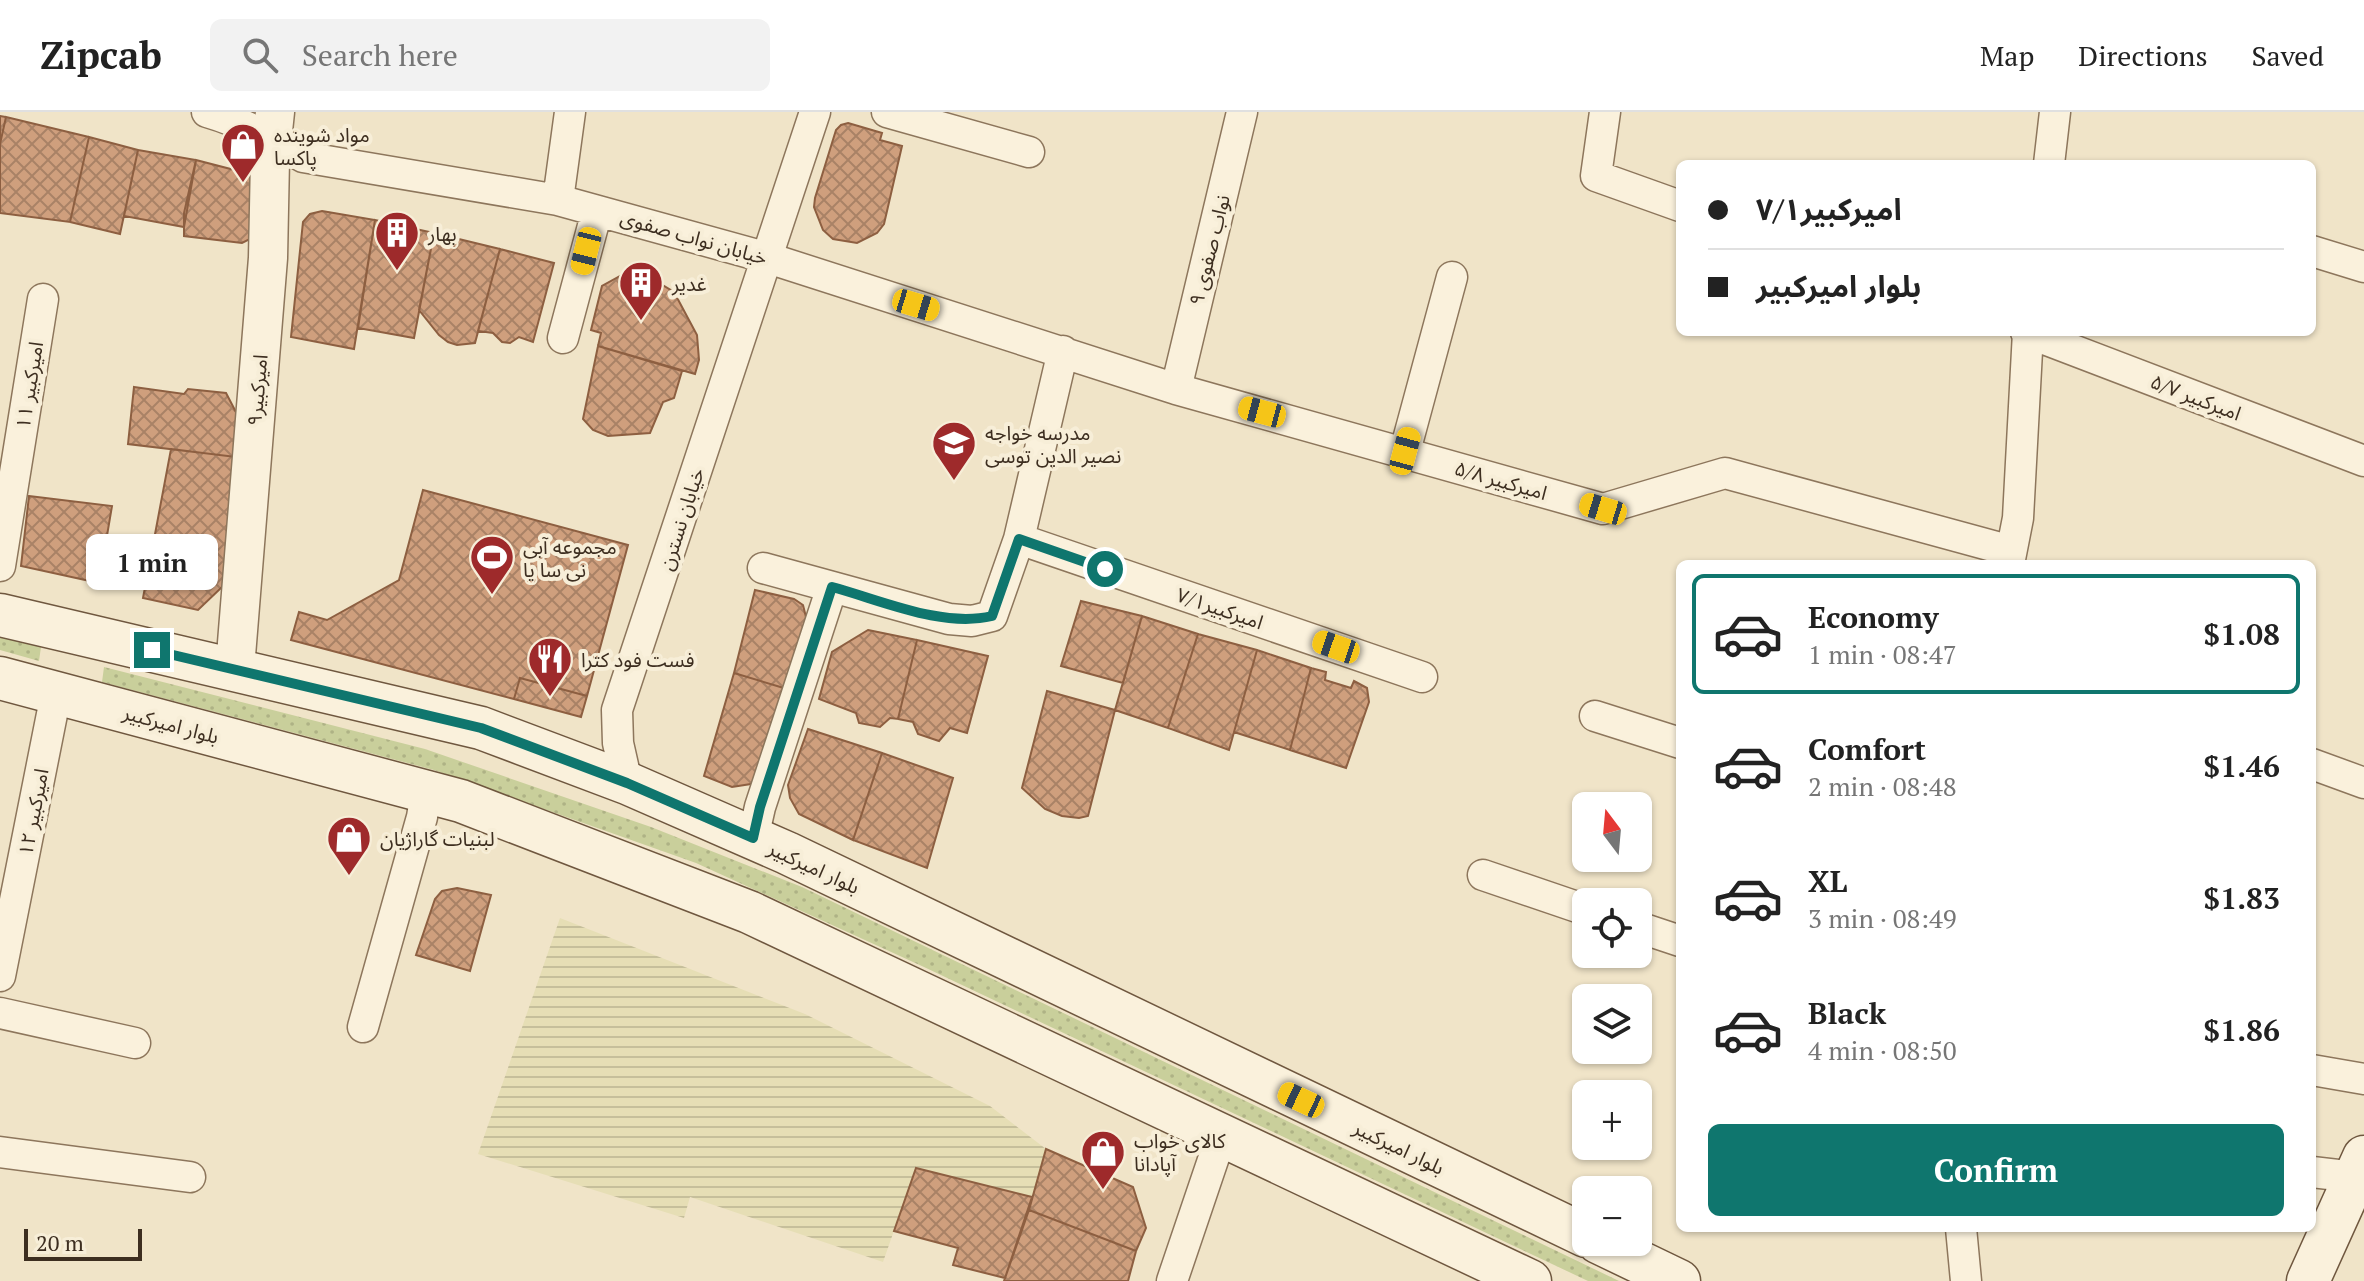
<!DOCTYPE html>
<meta charset="utf-8">
<style>
:root{--surface:#fff;--page:#f2f2f2;--text:#222;--muted:#767676;--line:#e0e0e0;--accent:#0f766e}
body{margin:0;font-family:"PT Serif","Noto Sans Arabic",serif;background:var(--page);color:var(--text);height:100vh;display:flex;flex-direction:column;font-size:30px;white-space:nowrap}
*{box-sizing:border-box;margin:0}
p{font-size:26px;color:var(--muted)}
.icon{flex:none;width:44px;height:44px;fill:none;stroke:currentColor;stroke-width:2;stroke-linecap:round;stroke-linejoin:round}
.map{position:relative;flex:1;overflow:hidden}
.details{position:absolute;left:1676px;top:448px;width:640px;height:672px;display:flex;flex-direction:column;background:var(--surface);border-radius:12px;box-shadow:0 2px 6px #0004}
.details>*{flex:none}
.guide{position:absolute;left:1676px;top:48px;width:640px;height:176px;border-radius:12px;box-shadow:0 2px 6px #0004;display:grid;align-content:center;height:176px;padding:0 32px;background:var(--surface)}
.needle{width:52px;rotate:344deg}
.buttons{position:absolute;left:1572px;top:680px;display:grid;gap:16px}
.buttons a{display:grid;place-items:center;width:80px;height:80px;border-radius:12px;background:var(--surface);box-shadow:0 2px 6px #0004;font-size:40px}
.scale{position:absolute;left:24px;bottom:20px;width:118px;box-sizing:border-box;padding-left:8px;border:4px solid #3d2e20;border-top:0;font-size:22px;line-height:28px;white-space:nowrap;color:#3d2e20;-webkit-text-stroke:6px #f7eed8;paint-order:stroke}
.end{position:absolute;width:36px;height:36px;margin:-18px;border:10px solid #0f766e;background:#fff;box-shadow:0 0 0 4px #fff}
.from{border-radius:50%}
.bubble{position:absolute;height:56px;border-radius:12px;background:var(--surface);box-shadow:0 2px 6px #0004;font-size:26px;font-weight:600;line-height:56px;text-align:center}
.car{position:absolute;width:24px;height:48px;margin:-24px -12px;border-radius:10px;box-shadow:0 0 6px 2px #0007;background:linear-gradient(#f5c518 24%,#345 0 40%,#f5c518 0 76%,#345 0 86%,#f5c518 0)}
.guide b{display:flex;align-items:center;gap:28px;height:76px;font-size:30px}
.guide b+b{border-top:2px solid var(--line)}
.guide i{width:20px;height:20px;background:var(--text)}
ul{padding:14px 0 0;list-style:none}
li{display:flex;align-items:center;gap:24px;height:120px;margin:0 16px 12px;padding:0 16px;border:4px solid transparent;border-radius:12px}
li div{flex:1}
li b{display:block;font-size:30px}
li em{font-style:normal;font-weight:600}
li.selected{border-color:var(--accent)}
li>.icon{width:72px;height:72px;stroke-width:1.5}
.action{display:flex;gap:16px;margin-top:auto;padding:16px 32px}
.action a{flex:1;height:92px;border-radius:12px;background:var(--accent);color:#fff;font-size:32px;font-weight:600;line-height:92px;text-align:center}
header{display:flex;align-items:center;gap:48px;box-sizing:border-box;height:112px;padding:0 40px;background:var(--surface);border-bottom:2px solid var(--line)}
header strong{font-size:38px}
nav{display:flex;gap:44px;margin-inline-start:auto;font-size:28px}
.search{width:560px;height:72px;background:var(--page);display:flex;align-items:center;gap:20px;box-sizing:border-box;padding:0 28px;border-radius:12px;color:var(--muted);font-size:30px}
.map>svg:first-child{display:block}
.farmland{fill:url(#farmland-rules)}
.green{fill:url(#green-dots)}
.building{fill:url(#building-cross-hatch);stroke:#8d5f41;stroke-width:2}
.lines{fill:none;stroke-linecap:round;stroke-linejoin:round}
.minor-casing{stroke:#8d765c;stroke-width:33}
.tertiary-casing{stroke:#8d765c;stroke-width:41}
.secondary-casing{stroke:#6f573f;stroke-width:45}
.minor{stroke:#faf1dc;stroke-width:30}
.tertiary{stroke:#faf1dc;stroke-width:38}
.secondary{stroke:#faf1dc;stroke-width:42}
.route{stroke:#0f766e;stroke-width:10}
.labels{text-anchor:middle;dominant-baseline:central;stroke-width:8;stroke-linejoin:round;paint-order:stroke}
.poi-label{font-size:20px;fill:#3d2e20;stroke:#f7eed8;text-anchor:start}
.street-label{font-size:20px;fill:#3d2e20;stroke:#f7eed8}
</style>
<header>
<strong>Zipcab</strong>
<div class="search"><svg class="icon" aria-label="search" viewBox="0 0 24 24"><circle cx="10" cy="10" r="6"/><path d="M15 15l6 6"/></svg>Search here</div>
<nav><a>Map</a><a>Directions</a><a>Saved</a></nav>
</header>
<div class="map">
<svg width="2364" height="1169" viewBox="0 0 2364 1169">
<defs>
<pattern id="farmland-rules" width="6" height="5" patternUnits="userSpaceOnUse" patternTransform="scale(2)"><rect width="6" height="5" fill="#e6deb5"/><path d="M0 2.5h6" fill="none" stroke="#c6bf9b"/></pattern>
<pattern id="green-dots" width="8" height="8" patternUnits="userSpaceOnUse" patternTransform="scale(2)"><rect width="8" height="8" fill="#c9cf9b"/><path d="M2 2h.1M6 6h.1" fill="none" stroke="#aeb285" stroke-width="1.8" stroke-linecap="round"/></pattern>
<pattern id="building-cross-hatch" width="8" height="8" patternUnits="userSpaceOnUse" patternTransform="scale(2)"><rect width="8" height="8" fill="#cf9f7d"/><path d="M0 0l8 8M0 8l8-8" fill="none" stroke="#a98266"/></pattern>
</defs>
<rect width="100%" height="100%" fill="#f0e4c8"/>
<path class="farmland" d="M560 806 805 902 990 994 1046 1037 1032 1085 916 1056 883 1150 690 1085 684 1106 478 1042Z"/>
<path class="green" d="M0 523 41 535 39 549 0 538Z
M104 555 425 637 651 715 802 775 1619 1169H1588L924 855 696 751 434 658 102 570Z"/>
<path class="building" d="M0 4 6 5 0 32Z
M6 5 89 25 70 110 0 101V32Z
M848 11 882 21 880 28 902 34 884 112 877 121 857 131 833 127 823 118 814 95 815 86 836 18 841 13Z
M89 25 138 38 120 122 70 110Z
M138 38 196 48 184 115 124 104Z
M196 48 246 61 251 65 254 125 242 131 184 124V101Z
M322 99 375 108 354 237 291 225 303 110 310 102Z
M375 108 434 121 414 226 358 216Z
M434 121 500 137 475 231 457 233 448 230 439 223 419 198Z
M500 137 554 151 533 230 519 225 510 231 502 230 493 221 478 219Z
M629 159 649 165 674 180 697 223 699 248 695 262 598 234 601 221 591 218 602 174Z
M598 234 682 259 674 286 663 290 650 321 608 324 593 318 583 307Z
M134 275 184 282 188 277 226 281 238 304 236 345 128 332Z
M171 337 236 345 223 474 198 498 143 486Z
M423 378 628 433 587 584 520 566 514 587 291 528 299 500 327 508 399 468Z
M29 384 112 394 99 471 21 454Z
M755 478 794 487 803 493 807 509 787 577 734 561Z
M1081 489 1142 504 1123 571 1061 554Z
M1142 504 1198 522 1168 616 1115 598Z
M868 518 917 528 898 607 890 606 880 615 859 611 856 601 819 587 832 540Z
M1198 522 1257 538 1229 638 1168 616Z
M917 528 988 544 967 621 950 616 939 629 918 622 913 610 898 607Z
M1257 538 1311 556 1290 638 1234 620Z
M1311 556 1326 560 1325 568 1351 576 1354 569 1367 576 1369 590 1346 656 1290 638Z
M734 561 787 577 757 671 732 675 704 664Z
M520 566 587 584 581 605 514 587Z
M1047 579 1115 598 1088 704 1079 706 1062 704 1045 697 1022 676Z
M808 617 882 641 853 728 799 702 790 686 788 673Z
M882 641 953 666 927 756 853 728Z
M457 776 491 783 470 859 416 843 435 787 442 779Z
M1046 1037 1133 1075 1146 1116 1136 1139 1029 1098Z
M916 1056 1032 1085 1005 1166 953 1153 958 1136 894 1119Z
M1029 1098 1136 1139 1128 1169H1004Z"/>
<g class="lines">
<g class="minor-casing">
<path id="minor" d="M207 0C242 10 272 26 303 45L558 88 768 146 1176 277 1603 397 1725 361 2011 439
M887 0 1029 40
M1605 0 1596 64 1680 94
M2049 52 2055 0
M558 88 570 0
M2312 139 2364 155
M2026 220 2364 349
M563 226 597 99
M1176 277 1242 0
M1405 339 1452 165
M1019 427 1422 565
M2009 452 2018 406 2028 220
M0 454 43 187
M763 456 949 507 972 509 992 504 1019 427 1063 239
M1595 604 1680 631
M2312 652 2364 671
M627 671 618 631 617 598 815 0
M753 726 760 695 832 475
M1483 763 1586 798
M1638 815 1680 829
M0 864 56 582
M0 901 135 931
M363 915 422 705 426 680
M2312 958 2364 967
M0 1040 190 1065
M2312 1060 2355 1065
M1961 1116 1966 1169
M1172 1169 1214 1045 1224 1024"/>
</g>
<g class="tertiary-casing">
<path id="tertiary" d="M235 556 268 146 270 47 275 0"/>
</g>
<g class="secondary-casing">
<path id="secondary" d="M0 503 481 616 627 671 787 741 1586 1124
M0 566 461 689 749 800 1530 1169
M1598 1130 1679 1169
M2308 1169 2364 1045"/>
</g>
<use href="#minor" class="minor"/>
<use href="#tertiary" class="tertiary"/>
<use href="#secondary" class="secondary"/>
</g>
<g class="lines">
<path class="route" d="M152 538 481 616 627 671 753 726 760 695 832 475C881 488 942 516 992 504L1019 427 1105 457"/>
</g>
<defs>
<g id="shop-pin" transform="scale(2.3)"><path d="M0 17L-7.5 6A9.5 9.5 0 1 1 7.5 6Z" fill="#9e2a2b" stroke="#f7eed8"/><path d="M-5-2.5h2.3a2.7 3.5 0 0 1 5.4 0H5L5.5 6h-11ZM-1.5-2.5h3a1.5 2.3 0 0 0-3 0Z" fill="#fff"/></g>
<g id="building-pin" transform="scale(2.3)"><path d="M0 17L-7.5 6A9.5 9.5 0 1 1 7.5 6Z" fill="#9e2a2b" stroke="#f7eed8"/><path d="M-4-6H4V6H1V3H-1V6H-4ZM-2.5-4.3h1.7v1.8h-1.7ZM.8-4.3h1.7v1.8H.8ZM-2.5-1h1.7V.8h-1.7ZM.8-1h1.7V.8H.8Z" fill="#fff"/></g>
<g id="school-pin" transform="scale(2.3)"><path d="M0 17L-7.5 6A9.5 9.5 0 1 1 7.5 6Z" fill="#9e2a2b" stroke="#f7eed8"/><path d="M0-5L7-2L0 1L-7-2ZM-4 1L0 2.5L4 1V4Q0 6-4 4Z" fill="#fff"/></g>
<g id="stadium-pin" transform="scale(2.3)"><path d="M0 17L-7.5 6A9.5 9.5 0 1 1 7.5 6Z" fill="#9e2a2b" stroke="#f7eed8"/><path d="M0-5a6.5 5 0 1 0 0 10a6.5 5 0 1 0 0-10ZM-3.5-1.8h7v3.6h-7Z" fill="#fff"/></g>
<g id="restaurant-pin" transform="scale(2.3)"><path d="M0 17L-7.5 6A9.5 9.5 0 1 1 7.5 6Z" fill="#9e2a2b" stroke="#f7eed8"/><path d="M-5-6h1v4h1v-4h1v4h1v-4h1v5L-1.5 .5V6h-2V.5L-5-1ZM5-6V6H3V1.5H1.5Q1.5-4 5-6Z" fill="#fff"/></g>
</defs>
<g fill-rule="evenodd">
<use href="#shop-pin" x="243" y="33"/>
<use href="#building-pin" x="397" y="121"/>
<use href="#building-pin" x="641" y="171"/>
<use href="#school-pin" x="954" y="331"/>
<use href="#stadium-pin" x="492" y="445"/>
<use href="#restaurant-pin" x="550" y="547"/>
<use href="#shop-pin" x="349" y="726"/>
<use href="#shop-pin" x="1103" y="1040"/>
</g>
<g class="labels">
<g class="poi-label">
<text x="274" y="22">مواد شوینده<tspan x="274" dy="23">پاکسا</tspan></text>
<text x="428" y="121">بهار</text>
<text x="672" y="171">غدیر</text>
<text x="985" y="320">مدرسه خواجه<tspan x="985" dy="23">نصیر الدین توسی</tspan></text>
<text x="523" y="434">مجموعه آبی<tspan x="523" dy="23">نی سا یا</tspan></text>
<text x="581" y="547">فست فود کترا</text>
<text x="380" y="726">لبنیات گاراژیان</text>
<text x="1134" y="1028">کالای خواب<tspan x="1134" dy="23">آپادانا</tspan></text>
</g>
<g class="street-label">
<text transform="translate(694 125) rotate(16)">خیابان نواب صفوی</text>
<text transform="translate(1209 138) rotate(-76)">نواب صفوی ۹</text>
<text transform="translate(29 273) rotate(-81)">امیرکبیر ۱۱</text>
<text transform="translate(257 278) rotate(-85)">امیرکبیر۹</text>
<text transform="translate(2196 285) rotate(21)">امیرکبیر ۵/۷</text>
<text transform="translate(1501 368) rotate(16)">امیرکبیر ۵/۸</text>
<text transform="translate(681 407) rotate(-72)">خیابان نسترن</text>
<text transform="translate(1220 496) rotate(19)">امیرکبیر۷/۱</text>
<text transform="translate(171 612) rotate(15)">بلوار امیرکبیر</text>
<text transform="translate(33 700) rotate(-79)">امیرکبیر ۱۲</text>
<text transform="translate(814 755) rotate(25)">بلوار امیرکبیر</text>
<text transform="translate(1399 1035) rotate(26)">بلوار امیرکبیر</text>
</g>
</g>
</svg>
<div class="buttons">
<a><svg class="needle" viewBox="-14 -14 28 28"><path d="M0-13l5 13h-10z" fill="#e53935"/><path d="M0 13l5-13h-10z" fill="#767676"/></svg></a>
<a><svg class="icon" aria-label="locate" viewBox="0 0 24 24"><circle cx="12" cy="12" r="6"/><path d="M12 2v4M12 18v4M2 12h4M18 12h4"/></svg></a>
<a><svg class="icon" aria-label="layers" viewBox="0 0 24 24"><path d="M12 4l9 5-9 5-9-5zM3 14l9 5 9-5"/></svg></a>
<a>+</a>
<a>−</a>
</div>
<div class="scale">20 m</div>
<i class="end from" style="left:1105px;top:457px"></i>
<i class="end" style="left:152px;top:538px"></i>
<div class="bubble" style="left:86px;top:422px;width:132px">1 min</div>
<i class="car" style="left:586px;top:139px;rotate:194deg"></i>
<i class="car" style="left:916px;top:193px;rotate:107deg"></i>
<i class="car" style="left:1262px;top:300px;rotate:285deg"></i>
<i class="car" style="left:1405px;top:339px;rotate:15deg"></i>
<i class="car" style="left:1603px;top:397px;rotate:287deg"></i>
<i class="car" style="left:1336px;top:535px;rotate:289deg"></i>
<i class="car" style="left:1301px;top:988px;rotate:295deg"></i>
<div class="guide">
<b><i class="from"></i>امیرکبیر۷/۱</b>
<b><i></i>بلوار امیرکبیر</b>
</div>
<section class="details">
<ul>
<li class="selected"><svg class="icon" aria-label="car" viewBox="0 0 24 24"><path d="M5 17H2v-5l4-1 3-4h7l3 4 3 1v5h-3M9 17h6M6 11h13"/><circle cx="7" cy="17" r="2"/><circle cx="17" cy="17" r="2"/></svg><div><b>Economy</b><p>1 min · 08:47</p></div><em>$1.08</em></li>
<li><svg class="icon" aria-label="car" viewBox="0 0 24 24"><path d="M5 17H2v-5l4-1 3-4h7l3 4 3 1v5h-3M9 17h6M6 11h13"/><circle cx="7" cy="17" r="2"/><circle cx="17" cy="17" r="2"/></svg><div><b>Comfort</b><p>2 min · 08:48</p></div><em>$1.46</em></li>
<li><svg class="icon" aria-label="car" viewBox="0 0 24 24"><path d="M5 17H2v-5l4-1 3-4h7l3 4 3 1v5h-3M9 17h6M6 11h13"/><circle cx="7" cy="17" r="2"/><circle cx="17" cy="17" r="2"/></svg><div><b>XL</b><p>3 min · 08:49</p></div><em>$1.83</em></li>
<li><svg class="icon" aria-label="car" viewBox="0 0 24 24"><path d="M5 17H2v-5l4-1 3-4h7l3 4 3 1v5h-3M9 17h6M6 11h13"/><circle cx="7" cy="17" r="2"/><circle cx="17" cy="17" r="2"/></svg><div><b>Black</b><p>4 min · 08:50</p></div><em>$1.86</em></li>
</ul>
<div class="action"><a>Confirm</a></div>
</section>
</div>
